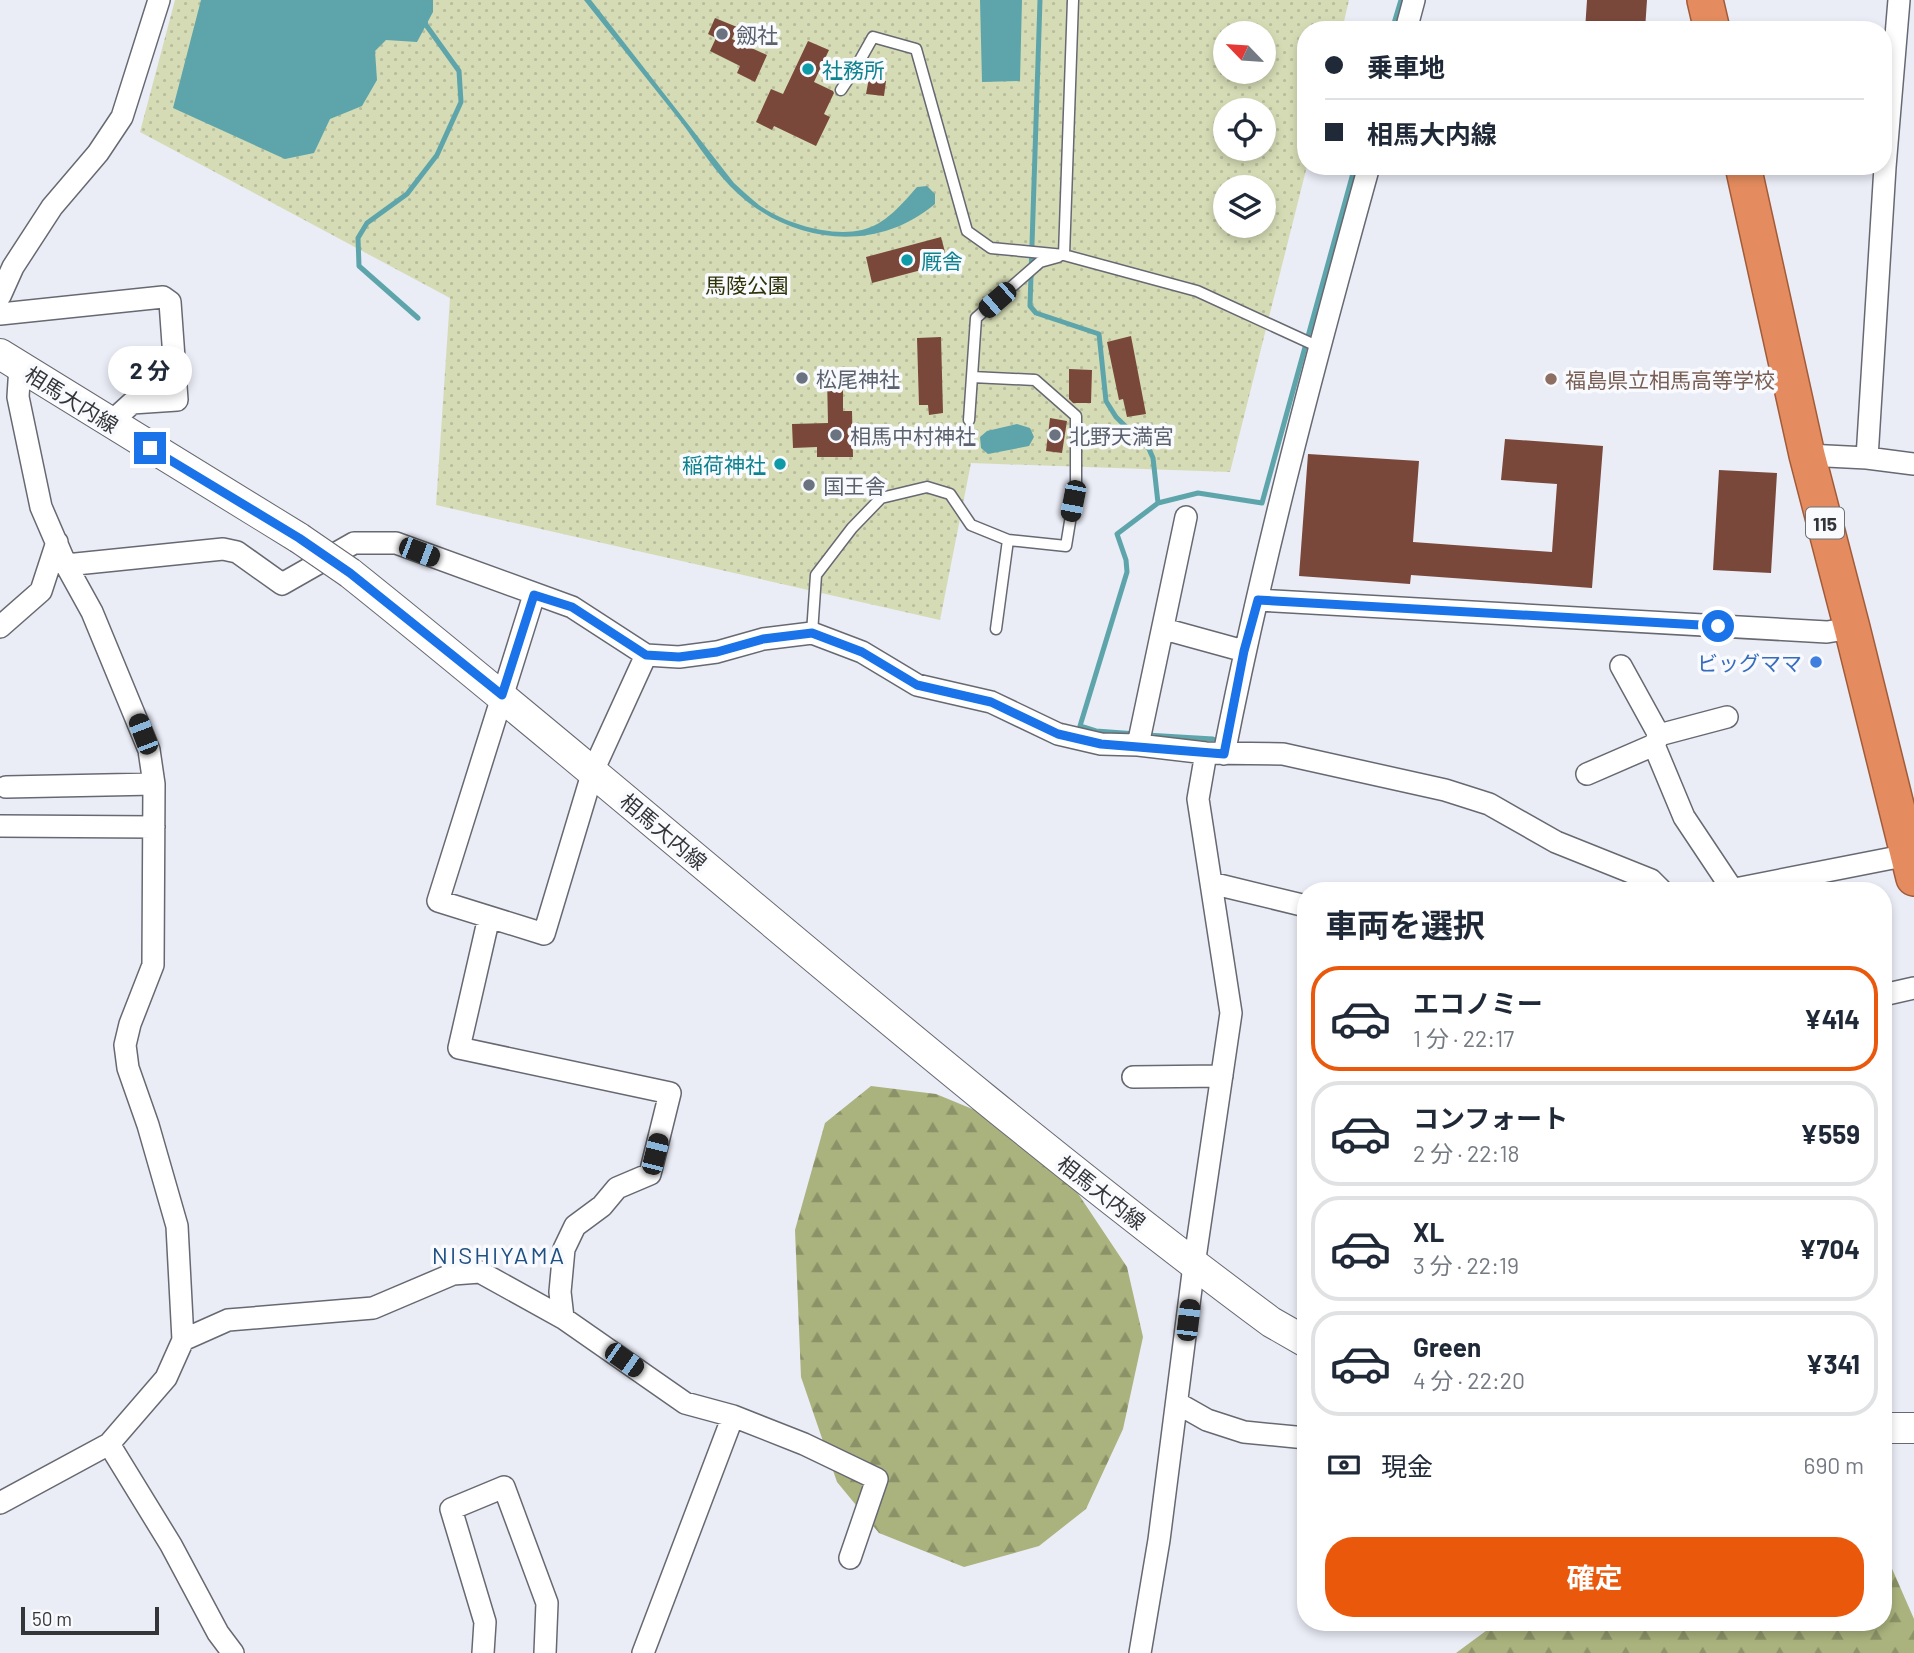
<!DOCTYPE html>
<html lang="ja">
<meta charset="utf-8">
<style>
:root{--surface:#fff;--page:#f6f6f7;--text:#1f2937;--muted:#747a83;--line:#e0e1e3;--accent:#ea580c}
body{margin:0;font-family:Barlow,"Noto Sans JP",sans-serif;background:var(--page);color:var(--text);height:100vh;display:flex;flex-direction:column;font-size:26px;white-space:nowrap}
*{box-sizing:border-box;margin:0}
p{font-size:23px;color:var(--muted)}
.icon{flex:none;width:38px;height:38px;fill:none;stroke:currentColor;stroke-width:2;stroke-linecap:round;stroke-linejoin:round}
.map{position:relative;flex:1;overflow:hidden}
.side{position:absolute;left:1297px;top:882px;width:595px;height:749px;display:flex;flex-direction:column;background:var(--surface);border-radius:28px;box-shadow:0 4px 10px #0003}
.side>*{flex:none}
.hud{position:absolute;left:1297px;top:21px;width:595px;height:154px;border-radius:28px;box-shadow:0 4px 10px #0003;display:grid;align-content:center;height:154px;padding:0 28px;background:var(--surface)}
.needle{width:46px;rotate:295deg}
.tools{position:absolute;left:1213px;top:21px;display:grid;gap:14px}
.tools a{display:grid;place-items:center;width:63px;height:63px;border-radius:50%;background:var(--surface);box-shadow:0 4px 10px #0003;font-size:35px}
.scale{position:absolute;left:21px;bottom:18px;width:138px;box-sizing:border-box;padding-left:7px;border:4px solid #343539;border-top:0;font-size:19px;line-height:24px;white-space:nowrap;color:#343539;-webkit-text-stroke:5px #f9fafe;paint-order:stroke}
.end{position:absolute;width:32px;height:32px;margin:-16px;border:9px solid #1a73e8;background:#fff;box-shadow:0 0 0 4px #fff}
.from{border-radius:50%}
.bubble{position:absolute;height:49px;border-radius:24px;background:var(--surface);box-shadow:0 4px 10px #0003;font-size:23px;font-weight:700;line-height:49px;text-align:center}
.car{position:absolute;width:21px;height:42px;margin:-21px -10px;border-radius:9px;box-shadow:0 0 5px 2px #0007;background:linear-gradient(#222 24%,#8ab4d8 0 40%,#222 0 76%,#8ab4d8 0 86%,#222 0)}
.hud b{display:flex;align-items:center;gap:24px;height:66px;font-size:26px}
.hud b+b{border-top:2px solid var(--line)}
.hud i{width:18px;height:18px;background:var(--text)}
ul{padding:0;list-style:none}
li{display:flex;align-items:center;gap:21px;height:105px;margin:0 14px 10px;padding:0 14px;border:4px solid var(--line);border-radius:28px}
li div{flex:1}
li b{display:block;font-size:26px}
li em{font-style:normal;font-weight:700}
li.on{border-color:var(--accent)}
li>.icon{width:63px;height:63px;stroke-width:1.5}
h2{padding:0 28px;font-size:32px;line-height:84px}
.pay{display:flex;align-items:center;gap:18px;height:77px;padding:0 28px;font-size:26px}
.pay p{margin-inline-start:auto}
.action{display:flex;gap:14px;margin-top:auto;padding:14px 28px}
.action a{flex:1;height:80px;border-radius:28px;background:var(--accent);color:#fff;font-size:28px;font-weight:700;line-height:80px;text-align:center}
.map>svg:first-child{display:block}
.forest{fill:url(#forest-firs)}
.park{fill:url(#park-dots);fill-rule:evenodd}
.water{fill:#5da5aa}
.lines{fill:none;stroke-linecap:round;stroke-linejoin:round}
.stream{stroke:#5da5aa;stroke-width:5}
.building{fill:#7a483a}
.service-casing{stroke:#676972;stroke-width:13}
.minor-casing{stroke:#676972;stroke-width:24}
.secondary-casing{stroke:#676972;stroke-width:32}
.trunk-casing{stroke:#a25b38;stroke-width:38}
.service{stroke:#fff;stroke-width:10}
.minor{stroke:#fff;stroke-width:21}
.secondary{stroke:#fff;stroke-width:30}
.trunk{stroke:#e48c5f;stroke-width:35}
.secondary-bridge-casing{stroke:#676972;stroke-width:32;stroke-linecap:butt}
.secondary-bridge{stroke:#fff;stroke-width:30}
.route{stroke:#1a73e8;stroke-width:9}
.worship-dot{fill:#6b7280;stroke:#f9fafe;stroke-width:2.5}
.culture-dot{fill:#0f9aa8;stroke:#f9fafe;stroke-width:2.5}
.education-dot{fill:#8d6e63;stroke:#f9fafe;stroke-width:2.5}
.shop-dot{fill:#3f7fe0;stroke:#f9fafe;stroke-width:2.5}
.labels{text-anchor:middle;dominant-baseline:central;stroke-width:7;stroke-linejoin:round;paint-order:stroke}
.shield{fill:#f9fafe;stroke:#6f7074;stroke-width:2}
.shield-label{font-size:19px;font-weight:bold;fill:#343539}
.worship-label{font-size:21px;fill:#5b616d;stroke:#f9fafe;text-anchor:start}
.culture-label{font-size:21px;fill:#0d838f;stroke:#f9fafe;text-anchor:start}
.park-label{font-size:21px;fill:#2d3207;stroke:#f9fafe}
.education-label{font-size:21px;fill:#785e54;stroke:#f9fafe;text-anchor:start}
.street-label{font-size:21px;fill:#343539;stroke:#f9fafe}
.shop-label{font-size:21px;fill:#366cbe;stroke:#f9fafe;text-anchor:end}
.quarter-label{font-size:24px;letter-spacing:2px;fill:#1f5083;stroke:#f9fafe}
</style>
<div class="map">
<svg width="1914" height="1653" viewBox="0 0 1914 1653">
<defs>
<pattern id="forest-firs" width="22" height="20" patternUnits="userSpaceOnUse" patternTransform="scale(1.75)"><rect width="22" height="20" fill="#aab27d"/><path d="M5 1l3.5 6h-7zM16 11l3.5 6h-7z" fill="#8b9267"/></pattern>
<pattern id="park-dots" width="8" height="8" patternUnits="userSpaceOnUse" patternTransform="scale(1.75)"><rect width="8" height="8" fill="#d5dcb5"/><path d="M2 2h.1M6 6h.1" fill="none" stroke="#b7bd9c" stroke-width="1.8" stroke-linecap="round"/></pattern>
</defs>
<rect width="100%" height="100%" fill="#eaecf6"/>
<path class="forest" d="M871 1086 936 1094 999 1120 1077 1192 1127 1267 1143 1337 1123 1429 1086 1509 1039 1546 964 1567 879 1533 837 1482 801 1377 795 1230 825 1123Z
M1883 1548 1914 1619V1653H1456L1498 1622H1883Z"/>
<path class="park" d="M175 0H1349L1342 30H1306L1307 166 1230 472 971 463 940 620 436 505 450 298 140 132ZM1225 33H1264V72H1225ZM1225 110H1264V149H1225ZM1225 187H1264V226H1225Z"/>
<path class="water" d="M201 0H433V12L417 42 386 40 375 51 377 80 362 106 330 119 314 153 285 159 173 108Z
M584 0H591L734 183C742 190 750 198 759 205 786 224 830 237 862 230 885 225 903 203 917 187L927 186 935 194V204C872 257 783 242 729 185 709 164 692 135 674 113 644 75 614 38 584 0Z
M980 0H1022L1020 81 982 82Z
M1017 424 1030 428 1034 437 1029 446 988 454 981 448 980 437 987 431Z"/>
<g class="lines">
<path class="stream" d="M1040 0 1030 306 1036 313 1099 334 1106 401 1116 417 1149 449 1153 458 1158 503
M1392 30 1401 0
M418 318 359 266 358 238 367 223 407 194 437 155 461 102 459 71 426 25 425 20
M1136 734 1096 731 1080 726 1127 572 1126 560 1117 534 1158 503 1198 493 1262 503 1355 166
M1146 735 1213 739"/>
</g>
<path class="building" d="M1587 0H1647L1645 30H1585Z
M715 18 737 27 732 39 767 55 755 82 737 73 740 66 710 51 716 38 708 34Z
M808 41 829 50 814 82 833 91 834 93 824 114 830 117 816 146 774 126 772 130 756 122 771 89 783 94Z
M869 78 886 81 884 96 866 94Z
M941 237 948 263 872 283 866 257Z
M1131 336 1146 414 1127 417 1123 399 1119 400 1107 342Z
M941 337 943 413 929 415 928 405H919L917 338Z
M1069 369 1092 370 1091 403H1073L1069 399Z
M827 376H843V411H852L853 457H817V447L793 448 792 424 828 423Z
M1050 418 1067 421 1062 453 1046 451Z
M1505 439 1603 446 1592 588 1411 575 1410 584 1299 576 1308 454 1419 461 1413 542 1552 552 1557 484 1501 480Z
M1719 470 1777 473 1771 573 1713 570Z"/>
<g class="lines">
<g class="service-casing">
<path id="service" d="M841 90 855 69 873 37 916 49 967 231 991 248 1064 255 1197 291 1319 347
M1064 255 1073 0
M969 420 976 318 1040 262 1058 257
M996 629 1008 540
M812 633 816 575 852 528 881 498 927 487 950 494 971 525 1008 540 1066 546 1076 485V416L1035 380 972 377"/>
</g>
<g class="minor-casing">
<path id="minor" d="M1406 30 1414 0
M0 296 13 267 52 207 98 153 122 117 159 0
M0 314 163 297 170 302 177 400 132 403 110 423
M1807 455 1867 458 1914 464
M1867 458 1885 167 1899 0
M66 565 223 549 237 552 282 584 354 543H396L572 607 646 655
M534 595 438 901 544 934 593 771 646 655 679 657 717 652 763 639 812 633 862 652 917 685 991 702 1058 734 1101 744 1138 745 1206 753 1283 754 1445 790 1489 804 1556 842 1651 880 1662 891
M1258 600 1827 632 1852 628
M0 627 41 591 57 542
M1164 629 1244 651
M1621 666 1659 735 1654 745 1684 817 1732 889
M1659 735 1727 717
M1138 745 1186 517
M1224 754C1263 556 1315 361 1369 166
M1587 774 1654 745
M6 787 154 784
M0 826 154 827
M1211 883 1306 906
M1725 891 1908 855
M489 917 459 1048 670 1093 650 1174 617 1188 602 1206 575 1226 564 1249 560 1292 563 1318 685 1403 733 1416 804 1444 877 1479 850 1558
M1883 995 1914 988
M1133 1077 1222 1076
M183 1340 228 1320 373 1308 453 1274 480 1272 563 1318
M1177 1403 1207 1420 1244 1432 1306 1438
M109 1444 171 1545 218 1633 233 1653
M0 1503 109 1444 166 1378 183 1340 177 1226 148 1125 128 1068 125 1045 130 1024 153 965 154 784 149 750 92 612 66 565 41 507 18 397 20 366
M483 1653 485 1622 451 1509 504 1487 547 1603 545 1653
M643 1653 733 1416
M1140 1653 1159 1540 1194 1265 1231 1013 1198 799 1206 753"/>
</g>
<g class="secondary-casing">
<path id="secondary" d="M0 354 299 538
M350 573C659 820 953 1086 1271 1322L1306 1342
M1883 1428H1914"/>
</g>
<g class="trunk-casing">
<path id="trunk" d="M1705 0 1712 30
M1743 166 1807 455 1852 628 1914 878"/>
</g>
<use href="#service" class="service"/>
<use href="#minor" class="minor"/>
<use href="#secondary" class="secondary"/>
<use href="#trunk" class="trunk"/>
<g class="secondary-bridge-casing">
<path id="secondary-bridge" d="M299 538 350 573"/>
</g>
<use href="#secondary-bridge" class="secondary-bridge"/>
</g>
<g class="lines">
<path class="route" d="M150 448 299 538 350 573 502 695 534 595 572 607 646 655 679 657 717 652 763 639 812 633 862 652 917 685 991 702 1058 734 1101 744 1224 754 1244 651 1258 600 1718 626"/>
</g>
<g class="worship-dot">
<circle cx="722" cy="34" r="7"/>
<circle cx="802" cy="378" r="7"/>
<circle cx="836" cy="435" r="7"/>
<circle cx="1055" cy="435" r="7"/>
<circle cx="809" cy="485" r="7"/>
</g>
<g class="culture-dot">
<circle cx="808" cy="69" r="7"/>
<circle cx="907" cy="260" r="7"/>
<circle cx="780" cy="464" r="7"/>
</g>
<circle class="education-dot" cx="1551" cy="379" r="7"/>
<circle class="shop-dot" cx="1816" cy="662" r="7"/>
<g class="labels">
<rect class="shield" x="1806" y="507.5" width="38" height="31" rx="5"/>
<g class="shield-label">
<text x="1825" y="523">115</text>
</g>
<g class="worship-label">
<text x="736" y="34">劔社</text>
<text x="816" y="378">松尾神社</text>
<text x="850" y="435">相馬中村神社</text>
<text x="1069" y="435">北野天満宮</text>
<text x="823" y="485">国王舎</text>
</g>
<g class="culture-label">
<text x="822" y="69">社務所</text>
<text x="921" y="260">厩舎</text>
<text x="766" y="464" text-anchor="end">稲荷神社</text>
</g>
<g class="park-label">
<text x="747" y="284">馬陵公園</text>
</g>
<g class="education-label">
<text x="1565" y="379">福島県立相馬高等学校</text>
</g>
<g class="street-label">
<text transform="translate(72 399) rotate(32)">相馬大内線</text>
<text transform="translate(664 831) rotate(40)">相馬大内線</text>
<text transform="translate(1102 1192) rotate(38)">相馬大内線</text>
</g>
<g class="shop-label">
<text x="1802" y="662">ビッグママ</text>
</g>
<g class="quarter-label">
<text x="499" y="1254">NISHIYAMA</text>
</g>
</g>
</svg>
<div class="tools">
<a><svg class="needle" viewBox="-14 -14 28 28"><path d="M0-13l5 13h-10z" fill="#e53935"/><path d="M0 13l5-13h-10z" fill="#747a83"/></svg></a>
<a><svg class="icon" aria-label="locate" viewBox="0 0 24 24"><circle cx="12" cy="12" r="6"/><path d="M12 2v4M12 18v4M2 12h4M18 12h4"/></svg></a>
<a><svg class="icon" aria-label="layers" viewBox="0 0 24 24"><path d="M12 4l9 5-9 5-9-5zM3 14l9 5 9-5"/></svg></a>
</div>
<div class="scale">50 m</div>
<i class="end from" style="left:1718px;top:626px"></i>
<i class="end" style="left:150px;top:448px"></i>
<div class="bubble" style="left:108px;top:346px;width:84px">2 分</div>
<i class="car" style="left:997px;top:300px;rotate:229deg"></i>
<i class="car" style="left:1073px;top:501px;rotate:191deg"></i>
<i class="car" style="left:419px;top:552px;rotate:111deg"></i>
<i class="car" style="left:143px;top:734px;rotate:339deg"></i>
<i class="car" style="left:655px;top:1154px;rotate:14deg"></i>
<i class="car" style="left:1188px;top:1320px;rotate:7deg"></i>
<i class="car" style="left:624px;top:1360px;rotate:125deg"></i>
<div class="hud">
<b><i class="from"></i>乗車地</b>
<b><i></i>相馬大内線</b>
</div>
<section class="side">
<h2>車両を選択</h2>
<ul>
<li class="on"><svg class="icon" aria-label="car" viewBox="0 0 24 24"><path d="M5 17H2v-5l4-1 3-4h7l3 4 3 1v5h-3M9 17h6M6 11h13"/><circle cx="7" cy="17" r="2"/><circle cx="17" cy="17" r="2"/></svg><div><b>エコノミー</b><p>1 分 · 22:17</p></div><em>¥414</em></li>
<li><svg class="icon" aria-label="car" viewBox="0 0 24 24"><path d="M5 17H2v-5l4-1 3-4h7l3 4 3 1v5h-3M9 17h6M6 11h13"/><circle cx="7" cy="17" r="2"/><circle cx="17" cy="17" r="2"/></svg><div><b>コンフォート</b><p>2 分 · 22:18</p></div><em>¥559</em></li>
<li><svg class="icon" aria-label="car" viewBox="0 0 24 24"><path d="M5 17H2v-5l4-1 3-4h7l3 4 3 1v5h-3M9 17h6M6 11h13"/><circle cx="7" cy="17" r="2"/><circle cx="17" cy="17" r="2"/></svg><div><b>XL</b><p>3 分 · 22:19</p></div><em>¥704</em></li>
<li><svg class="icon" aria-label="car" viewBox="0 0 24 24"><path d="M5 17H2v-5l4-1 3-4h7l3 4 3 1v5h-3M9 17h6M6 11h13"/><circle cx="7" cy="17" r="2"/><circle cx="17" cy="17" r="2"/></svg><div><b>Green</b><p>4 分 · 22:20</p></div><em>¥341</em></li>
</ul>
<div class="pay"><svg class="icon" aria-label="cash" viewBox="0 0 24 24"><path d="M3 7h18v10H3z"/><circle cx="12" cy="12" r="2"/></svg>現金<p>690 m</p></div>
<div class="action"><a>確定</a></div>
</section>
</div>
